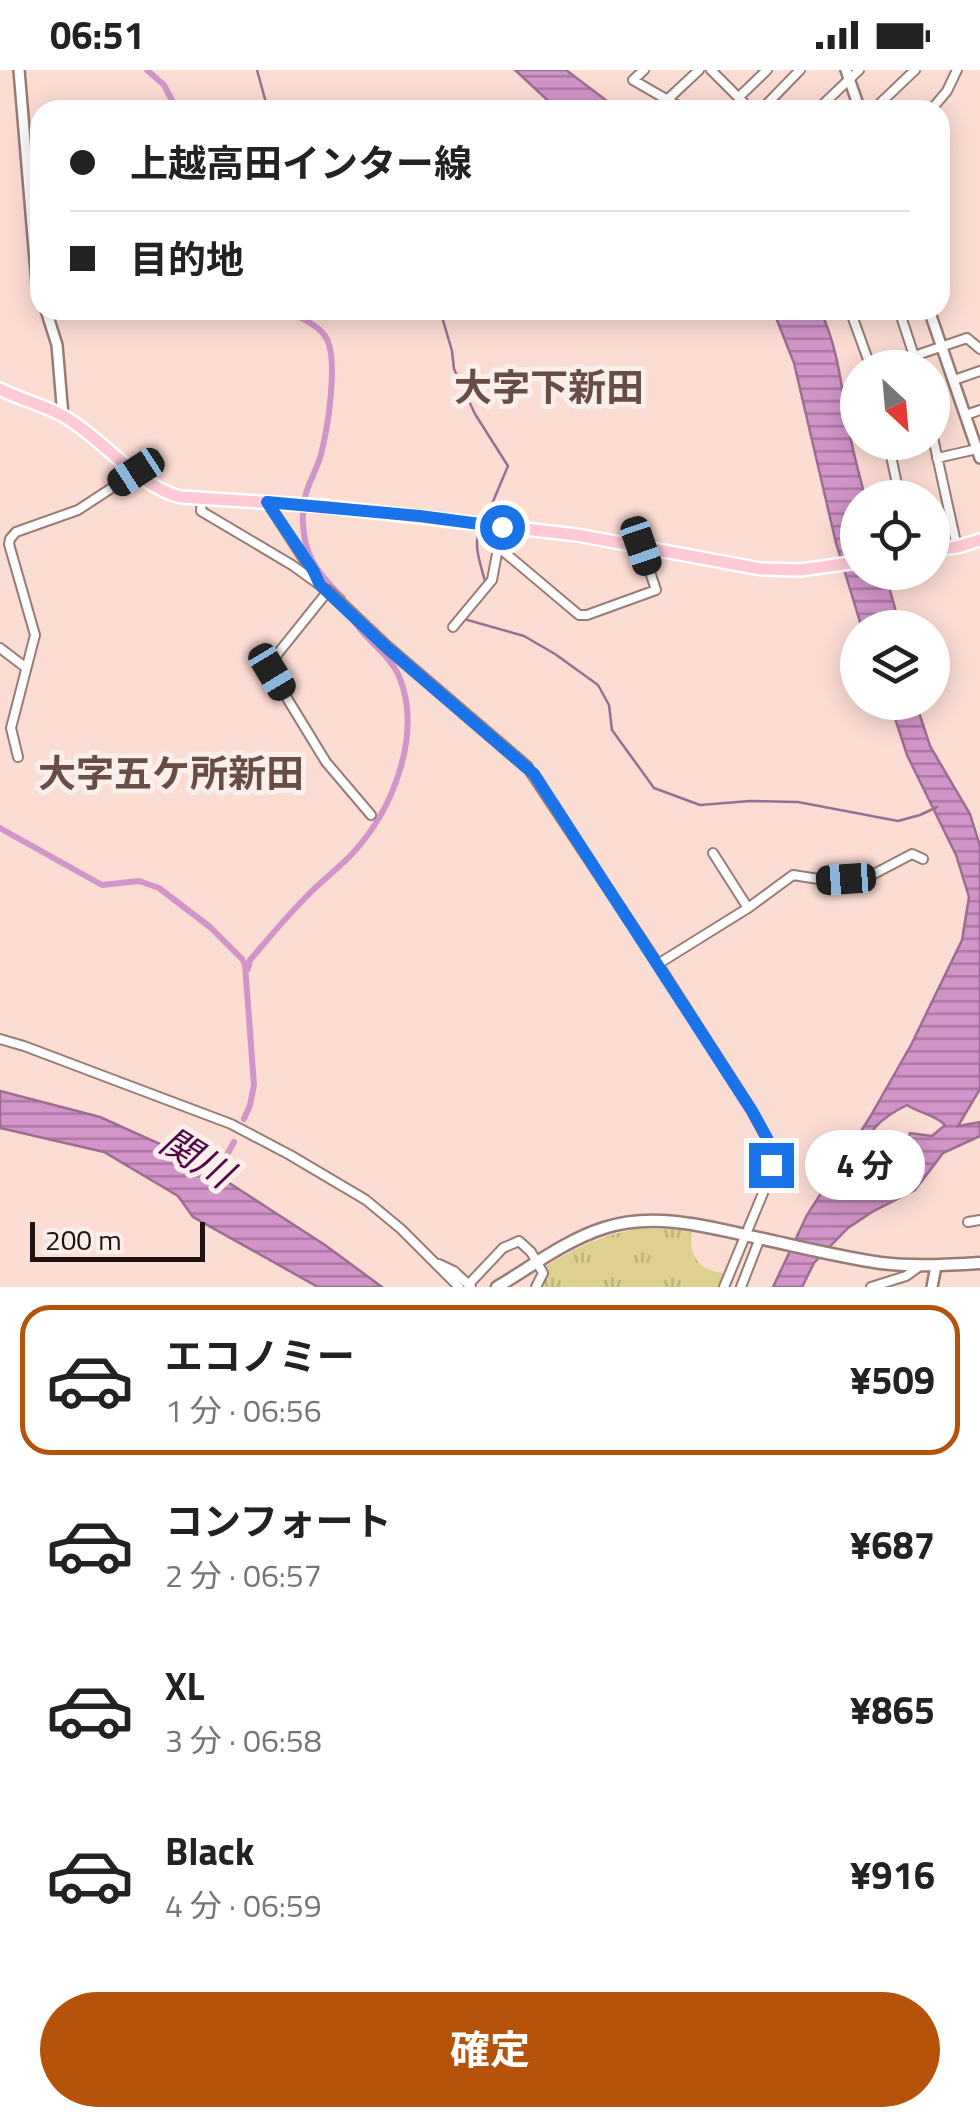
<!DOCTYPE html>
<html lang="ja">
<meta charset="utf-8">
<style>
:root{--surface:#fff;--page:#f6f6f6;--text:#222;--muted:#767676;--line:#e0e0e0;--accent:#b45309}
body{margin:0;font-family:"Titillium Web","Noto Sans JP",sans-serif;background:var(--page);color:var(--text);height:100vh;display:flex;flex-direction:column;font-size:38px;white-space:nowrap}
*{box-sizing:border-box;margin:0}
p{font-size:32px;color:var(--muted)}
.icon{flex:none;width:55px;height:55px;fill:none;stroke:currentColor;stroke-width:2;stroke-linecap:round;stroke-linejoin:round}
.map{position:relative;height:1217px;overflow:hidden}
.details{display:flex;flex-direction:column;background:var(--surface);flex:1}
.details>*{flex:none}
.top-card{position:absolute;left:30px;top:30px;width:920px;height:220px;border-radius:30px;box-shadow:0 5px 25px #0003;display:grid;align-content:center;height:220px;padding:0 40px;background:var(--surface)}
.needle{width:65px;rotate:154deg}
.buttons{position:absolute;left:840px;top:280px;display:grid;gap:20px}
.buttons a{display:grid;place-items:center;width:110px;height:110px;border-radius:50%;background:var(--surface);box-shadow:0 5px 25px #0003;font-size:50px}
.scale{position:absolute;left:30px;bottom:25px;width:175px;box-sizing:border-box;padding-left:10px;border:5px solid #1e1311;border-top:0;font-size:28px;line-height:35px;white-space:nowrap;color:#1e1311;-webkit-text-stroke:8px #fbefeb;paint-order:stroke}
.end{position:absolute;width:45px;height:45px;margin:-22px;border:12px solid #1a73e8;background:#fff;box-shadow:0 0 0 5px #fff}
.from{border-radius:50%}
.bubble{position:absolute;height:70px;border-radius:35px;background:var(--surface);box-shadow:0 5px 25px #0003;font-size:32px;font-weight:700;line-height:70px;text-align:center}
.car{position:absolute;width:30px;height:60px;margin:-30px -15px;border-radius:12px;box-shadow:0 0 8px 2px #0007;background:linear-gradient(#222 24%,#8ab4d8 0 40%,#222 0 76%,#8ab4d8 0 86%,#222 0)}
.top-card b{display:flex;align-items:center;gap:35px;height:95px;font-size:38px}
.top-card b+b{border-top:2px solid var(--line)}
.top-card i{width:25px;height:25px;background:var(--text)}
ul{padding:18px 0 0;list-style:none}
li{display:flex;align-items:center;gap:30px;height:150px;margin:0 20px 15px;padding:0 20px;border:5px solid transparent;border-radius:30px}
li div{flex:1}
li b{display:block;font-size:38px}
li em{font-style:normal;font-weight:700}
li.current{border-color:var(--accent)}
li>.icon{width:90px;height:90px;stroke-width:1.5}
.action{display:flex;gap:20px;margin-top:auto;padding:20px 40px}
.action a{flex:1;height:115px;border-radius:60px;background:var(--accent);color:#fff;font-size:40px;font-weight:700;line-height:115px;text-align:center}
.status{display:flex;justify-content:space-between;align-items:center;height:70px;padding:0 50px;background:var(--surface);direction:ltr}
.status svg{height:28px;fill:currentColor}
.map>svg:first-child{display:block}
.park{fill:url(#park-tufts)}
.water{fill:url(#water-rules);stroke:#9c6e92;stroke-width:2.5;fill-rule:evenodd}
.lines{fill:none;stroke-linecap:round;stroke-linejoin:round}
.stream{stroke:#9c6e92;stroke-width:2.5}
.canal{stroke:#d295c9;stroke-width:6}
.minor-casing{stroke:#987c75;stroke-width:12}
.tertiary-casing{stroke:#987c75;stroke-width:14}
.secondary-casing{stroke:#987c75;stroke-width:15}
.primary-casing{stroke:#fff;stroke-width:16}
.minor{stroke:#fff;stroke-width:8}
.tertiary{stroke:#fff;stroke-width:9}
.secondary{stroke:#fff;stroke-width:10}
.primary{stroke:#ffc9d6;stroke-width:11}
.route{stroke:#1a73e8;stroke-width:12}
.labels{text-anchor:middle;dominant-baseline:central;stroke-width:10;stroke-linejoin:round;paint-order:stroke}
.neighbourhood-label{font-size:38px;font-weight:bold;fill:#674d46;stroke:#fbefeb}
.water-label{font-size:38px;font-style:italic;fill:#50064a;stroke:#fbefeb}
</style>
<div class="status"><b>06:51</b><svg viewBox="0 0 49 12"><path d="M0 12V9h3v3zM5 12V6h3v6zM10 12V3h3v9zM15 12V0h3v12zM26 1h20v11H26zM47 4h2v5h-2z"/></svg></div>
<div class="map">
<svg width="980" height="1217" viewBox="0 0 980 1217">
<defs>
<pattern id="park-tufts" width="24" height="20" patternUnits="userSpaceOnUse" patternTransform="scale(2.5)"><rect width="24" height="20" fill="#ded190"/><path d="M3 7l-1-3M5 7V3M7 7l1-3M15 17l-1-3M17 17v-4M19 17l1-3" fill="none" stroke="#beb37b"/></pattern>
<pattern id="water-rules" width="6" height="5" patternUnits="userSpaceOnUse" patternTransform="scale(2.5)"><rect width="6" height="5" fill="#d295c9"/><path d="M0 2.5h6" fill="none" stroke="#aa78a2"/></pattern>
</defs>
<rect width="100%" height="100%" fill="#fcddd4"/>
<path class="park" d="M637 1159H671L692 1162C688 1187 700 1201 724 1203L719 1217H541L547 1203 545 1197C574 1178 602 1165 637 1159Z"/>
<path class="water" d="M515 0H566L619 40H558Z
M773 240H820C839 278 842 324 850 365 854 386 860 407 865 427L858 428V502L885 503 895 538 897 557H862L861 555 836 473 794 293Z
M890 633H916L930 676 970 744 980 776V1019L958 1056 980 1052V1066L943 1083 915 1120 872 1142 848 1158 814 1193 802 1217H773L807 1145 870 1047 911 975 962 870 969 827 956 785 907 685ZM907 1035C921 1044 934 1044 945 1055L932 1066 910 1063 904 1079 893 1093 879 1096 862 1090C864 1061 883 1047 907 1035Z
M0 1021 100 1047 189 1087 325 1175 382 1217H318L193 1147 178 1126 104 1082 0 1058Z"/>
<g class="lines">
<path class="stream" d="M257 0 268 40
M440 240 452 281 454 299 475 344 508 396 486 448
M480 460C472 475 482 498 486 515
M464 549 524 566 555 584 598 615 609 635 612 660 654 718 700 735 750 731 798 732 898 751 920 745 937 737"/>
<path class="canal" d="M147 0 164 15 177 40
M287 240C298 247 317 254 325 266 340 287 327 363 320 388 315 403 306 417 304 432
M303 442C301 481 315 501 343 528
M0 758 102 815 139 811 159 818 210 857 242 889 245 895 254 1015 250 1035 244 1049
M248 899 250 890C269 868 287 846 307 826 321 811 338 799 352 784 393 740 423 664 399 606 388 582 363 569 351 546
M213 1110 234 1072"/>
<g class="minor-casing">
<path id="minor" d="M644 0 633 10 685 40
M711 0 751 40
M739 27 767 0
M667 30 699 0
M761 40 800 0
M817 40 859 0
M873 40 915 0
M931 40 947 21 957 0
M850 240 871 298
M899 240 918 298
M914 286 967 268 980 279
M954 310 980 301
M966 345 980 340
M932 363 957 477
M888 372 900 428
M937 388 977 379
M202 429 201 441 292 495 328 521 271 592V602L326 692 371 745
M267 432 318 511
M497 476 579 545H587L656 520 641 475
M453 557 492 510 502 457
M0 578 25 597
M18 687 11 658 35 565 9 474 10 469 16 462 78 440 136 402
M527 697 658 894 752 1041 768 1071 771 1087 768 1111 724 1217
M713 783 748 838
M658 894 748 838 793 805 825 810 870 806 912 784 923 789
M0 969 24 976 231 1054 290 1085 366 1130 401 1159 459 1217
M968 1152 980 1150
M439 1194 454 1201 471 1217
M469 1214 503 1178 519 1171 531 1182 543 1203 536 1217
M741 1217 760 1168
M871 1217 906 1206 920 1196"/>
</g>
<g class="tertiary-casing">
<path id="tertiary" d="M19 0 37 214 40 226
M846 0 860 40
M46 240 57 275 63 346
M929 240 980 388
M328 521 387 577 527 697
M932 1217 936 1196"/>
</g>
<g class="secondary-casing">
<path id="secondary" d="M497 1217C531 1197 566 1170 604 1158 653 1142 705 1156 754 1167 796 1176 839 1187 881 1193 914 1197 947 1195 980 1193"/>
</g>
<g class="primary-casing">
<path id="primary" d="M0 319C21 330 45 335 65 347 102 368 140 418 181 427L322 436 577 465 761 499 800 500 858 492
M932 480 957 477 980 470"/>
</g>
<use href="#minor" class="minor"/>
<use href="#tertiary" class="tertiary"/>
<use href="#secondary" class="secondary"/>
<use href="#primary" class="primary"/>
</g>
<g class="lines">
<path class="route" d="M502 457 420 446 267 432 313 500 320 515 386 577 534 704 752 1041 768 1070 771 1095"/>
</g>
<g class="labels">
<g class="neighbourhood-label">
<text x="549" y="317">大字下新田</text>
<text x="171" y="703">大字五ケ所新田</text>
</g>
<g class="water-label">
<text transform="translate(197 1087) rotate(32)">関川</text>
</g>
</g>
</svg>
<div class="buttons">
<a><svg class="needle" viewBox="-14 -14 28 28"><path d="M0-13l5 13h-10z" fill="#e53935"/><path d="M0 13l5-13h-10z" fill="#767676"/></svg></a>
<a><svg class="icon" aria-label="locate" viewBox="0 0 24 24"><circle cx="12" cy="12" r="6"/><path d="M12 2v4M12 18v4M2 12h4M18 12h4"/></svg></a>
<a><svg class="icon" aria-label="layers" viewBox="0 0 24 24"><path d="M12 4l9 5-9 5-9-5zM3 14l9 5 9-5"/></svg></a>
</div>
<div class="scale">200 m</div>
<i class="end from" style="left:502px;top:457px"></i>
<i class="end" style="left:771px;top:1095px"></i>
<div class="bubble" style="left:805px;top:1060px;width:120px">4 分</div>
<i class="car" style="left:136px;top:402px;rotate:237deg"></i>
<i class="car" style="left:641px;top:476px;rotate:161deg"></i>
<i class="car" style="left:272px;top:602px;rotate:149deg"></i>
<i class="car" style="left:846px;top:809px;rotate:266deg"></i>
<div class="top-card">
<b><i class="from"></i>上越高田インター線</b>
<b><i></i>目的地</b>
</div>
</div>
<section class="details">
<ul>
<li class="current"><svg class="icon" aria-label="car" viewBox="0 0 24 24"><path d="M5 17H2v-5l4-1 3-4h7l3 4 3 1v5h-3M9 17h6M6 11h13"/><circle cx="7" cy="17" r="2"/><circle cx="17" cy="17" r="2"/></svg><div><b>エコノミー</b><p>1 分 · 06:56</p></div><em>¥509</em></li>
<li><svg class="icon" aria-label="car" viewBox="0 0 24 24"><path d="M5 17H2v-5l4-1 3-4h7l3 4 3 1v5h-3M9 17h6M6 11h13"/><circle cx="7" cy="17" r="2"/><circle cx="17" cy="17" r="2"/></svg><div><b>コンフォート</b><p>2 分 · 06:57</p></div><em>¥687</em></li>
<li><svg class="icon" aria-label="car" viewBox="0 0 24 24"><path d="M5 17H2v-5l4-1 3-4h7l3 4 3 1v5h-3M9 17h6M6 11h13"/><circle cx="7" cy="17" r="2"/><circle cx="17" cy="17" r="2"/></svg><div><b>XL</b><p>3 分 · 06:58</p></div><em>¥865</em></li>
<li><svg class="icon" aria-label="car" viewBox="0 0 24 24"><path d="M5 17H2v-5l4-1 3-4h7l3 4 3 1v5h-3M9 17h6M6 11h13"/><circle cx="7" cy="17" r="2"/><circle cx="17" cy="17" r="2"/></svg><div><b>Black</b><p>4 分 · 06:59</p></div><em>¥916</em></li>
</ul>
<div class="action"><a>確定</a></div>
</section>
